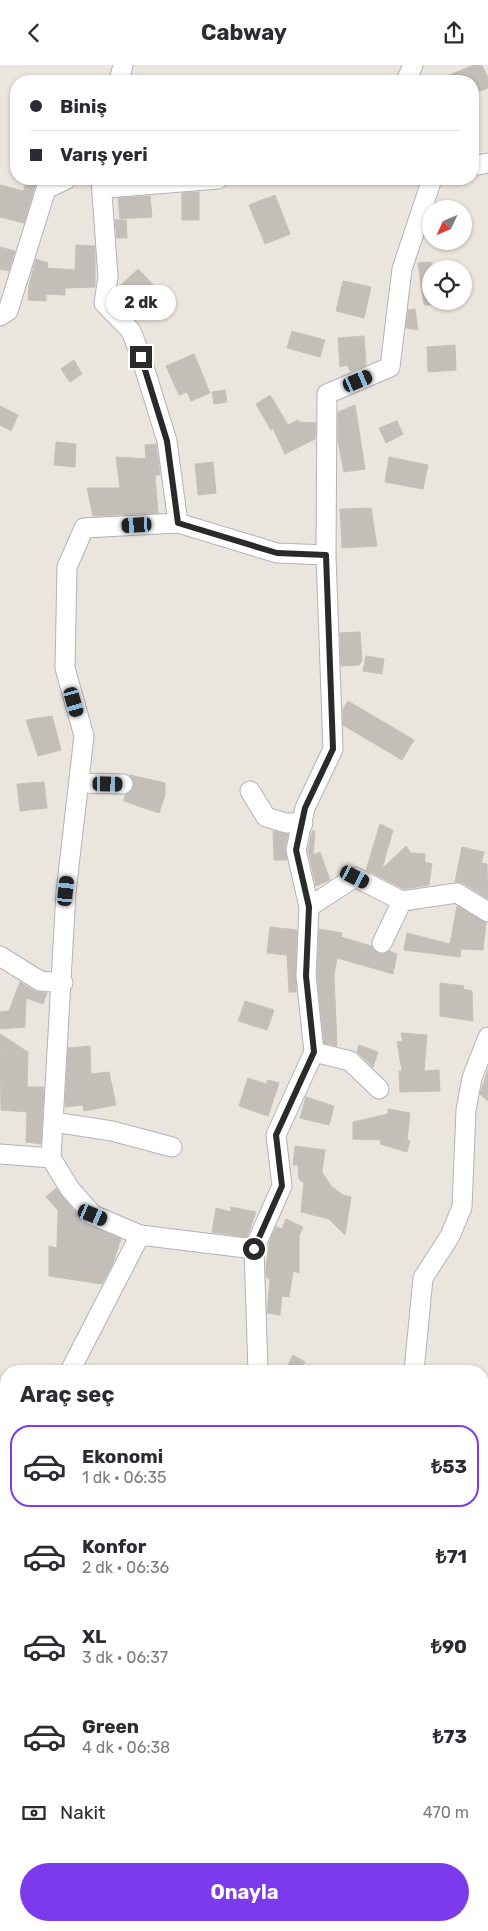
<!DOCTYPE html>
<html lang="tr">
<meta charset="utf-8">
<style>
:root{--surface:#fff;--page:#f7f7f7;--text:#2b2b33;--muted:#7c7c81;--line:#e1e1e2;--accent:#7c3aed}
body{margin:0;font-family:Rubik,sans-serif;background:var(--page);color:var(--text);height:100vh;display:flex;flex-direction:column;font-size:19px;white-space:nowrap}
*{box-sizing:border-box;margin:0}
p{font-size:16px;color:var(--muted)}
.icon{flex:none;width:28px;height:28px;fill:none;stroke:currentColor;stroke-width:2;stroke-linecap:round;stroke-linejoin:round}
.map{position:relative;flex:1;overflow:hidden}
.details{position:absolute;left:0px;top:1300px;width:489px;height:566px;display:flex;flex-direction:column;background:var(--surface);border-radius:20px 20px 0 0;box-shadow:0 1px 4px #0004}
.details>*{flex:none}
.guide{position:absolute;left:10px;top:10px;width:469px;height:110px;border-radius:20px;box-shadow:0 1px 4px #0004;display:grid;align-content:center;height:110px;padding:0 20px;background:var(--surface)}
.needle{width:32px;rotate:226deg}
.buttons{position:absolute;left:422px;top:135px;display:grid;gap:10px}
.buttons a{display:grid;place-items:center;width:50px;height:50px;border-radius:50%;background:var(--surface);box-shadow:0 1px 4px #0004;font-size:25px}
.end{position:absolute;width:22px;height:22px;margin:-11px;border:6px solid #2a2a2a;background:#fff;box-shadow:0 0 0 2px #fff}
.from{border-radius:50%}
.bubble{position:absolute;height:35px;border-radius:18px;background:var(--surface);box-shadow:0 1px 4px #0004;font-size:16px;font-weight:700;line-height:35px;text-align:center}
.car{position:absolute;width:15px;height:30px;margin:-15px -8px;border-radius:6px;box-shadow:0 0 4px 1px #0007;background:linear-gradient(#222 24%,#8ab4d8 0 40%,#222 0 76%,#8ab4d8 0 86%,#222 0)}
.guide b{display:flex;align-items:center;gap:18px;height:48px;font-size:19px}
.guide b+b{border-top:1px solid var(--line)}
.guide i{width:12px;height:12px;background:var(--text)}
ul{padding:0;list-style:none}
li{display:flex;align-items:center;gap:15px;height:82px;margin:0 10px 8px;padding:0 10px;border:2px solid transparent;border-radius:20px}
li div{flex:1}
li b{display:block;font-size:19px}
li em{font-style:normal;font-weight:700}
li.current{border-color:var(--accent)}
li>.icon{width:45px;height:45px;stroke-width:1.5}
h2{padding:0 20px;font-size:22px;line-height:60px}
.pay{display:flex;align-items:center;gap:12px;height:55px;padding:0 20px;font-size:19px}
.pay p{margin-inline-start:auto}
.primary-button{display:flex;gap:10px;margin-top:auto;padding:10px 20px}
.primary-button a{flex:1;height:58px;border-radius:30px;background:var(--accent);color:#fff;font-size:20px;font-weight:700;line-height:58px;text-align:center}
header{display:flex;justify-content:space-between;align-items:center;height:65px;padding:0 20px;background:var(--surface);font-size:22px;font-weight:700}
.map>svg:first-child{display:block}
.building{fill:#c3bfb8;stroke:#c6c1b7}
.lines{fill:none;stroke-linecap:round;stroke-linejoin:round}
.minor-casing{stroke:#b0b3bc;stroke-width:21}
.minor{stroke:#fff;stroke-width:19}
.route{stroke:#2a2a2a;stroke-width:6}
</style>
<header><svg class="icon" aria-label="back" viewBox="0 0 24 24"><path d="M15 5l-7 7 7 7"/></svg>Cabway<svg class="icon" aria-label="share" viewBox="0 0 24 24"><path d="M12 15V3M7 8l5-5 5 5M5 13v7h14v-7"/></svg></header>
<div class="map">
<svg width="488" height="1866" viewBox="0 0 488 1866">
<rect width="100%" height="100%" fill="#eae5dd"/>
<path class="building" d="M474 0H482L488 13V23L472 29V16H435Z
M28 114H41L35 121 24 158 0 152V120L23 126Z
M199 127V155H182V128Z
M275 130 290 169 265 179 249 140Z
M150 131 152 152 120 154 118 133Z
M115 155H126L127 173H117Z
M76 180 95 181V222L65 223V230L46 229V236L28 235 29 220 36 194 48 198 47 203 75 205Z
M0 182 15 186 9 206 0 204Z
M431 197V240H424L418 198Z
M138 204 164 231 143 250 118 223Z
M343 216 371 222 364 253 336 246Z
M415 244 418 265 406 263 408 245Z
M292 266 325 275 320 292 287 283Z
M364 271 366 300 354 305 350 306 347 300 340 302 338 273Z
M455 280 456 305 428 307 427 282Z
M194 289 210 328 191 336 187 327 179 330 166 301Z
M74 295 82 309 70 317 61 304Z
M225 325 227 337 214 339 212 327Z
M270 330 288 360 298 355 299 357 316 358 315 374 285 389 273 363 271 365 256 339Z
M355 340 365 404 344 407 338 376V347Z
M0 341 18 350 11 366 0 360Z
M397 356 403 369 386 378 379 363Z
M56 377 76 379 75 402 54 400Z
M156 379 160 410H155L158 448 93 451 87 423H120L116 392 146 394 145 380Z
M389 392 428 400 423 424 385 417Z
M213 397 216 428 198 430 195 399Z
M371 443 377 481 342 483 340 444Z
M360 567 362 596 359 600 341 601 340 568Z
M366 591 384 594 382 609 363 606Z
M348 636 414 675 402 695 343 660V644Z
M52 651 61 685 38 691 26 655Z
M130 710 165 718V730L159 748 124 736 125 730 132 725 134 720Z
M44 717 47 743 20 746 17 719Z
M380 759 393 765 382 804 406 781 411 788 425 789V797L432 799 429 820 404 824 366 805Z
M273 766 288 769 285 783 287 795H274Z
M312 766H315L313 790 320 787 330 815 316 821 308 785Z
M462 782 484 787 481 798 487 799 488 834 463 818 455 817Z
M457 841 486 858 483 885 461 884 460 892 404 885 407 868 450 879Z
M270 862 297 865 296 927H289L287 890 267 888Z
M319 864 342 868 341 872 371 881 378 888 383 889 389 886 397 889 393 909 337 893 334 910 337 981 324 978 317 911Z
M20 917 34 926 47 928 43 939 26 933 25 962 0 964V947L9 946Z
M440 918 464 921 463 924 472 926 473 956 440 951Z
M245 936 274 945 267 965 238 956Z
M401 968 427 970 424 1006 439 1005 440 1026 400 1027 399 1006H402L397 977 403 976Z
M0 969 28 987 27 1022H44L41 1079 26 1077 27 1047 1 1045Z
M359 980 378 987 373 1002 357 987Z
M90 981 91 1009 109 1007 116 1040 84 1046 83 1040 65 1042 68 983Z
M488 1005V1036L480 1029Z
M248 1013 266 1019 268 1015 279 1018 268 1051 239 1041Z
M306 1032 334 1041 329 1060 300 1053Z
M388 1044 410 1048 407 1075 410 1076 407 1087 380 1079 381 1075 353 1074V1057L388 1049Z
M295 1081 325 1085 322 1107 331 1121 343 1130 351 1132 345 1170 329 1154 301 1147 304 1118 299 1114 298 1100H293Z
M56 1123 83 1157 121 1174 113 1198 102 1219 49 1211V1181L57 1183 58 1145 46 1132Z
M231 1142 256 1147 247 1172 212 1167 216 1143 231 1147Z
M286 1154 303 1162 299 1171V1208L293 1206 289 1232 282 1231 280 1250 267 1248 270 1214 266 1212V1203L269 1178 276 1162 282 1164Z
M293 1290 305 1297 299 1306H285Z"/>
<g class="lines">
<g class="minor-casing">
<path id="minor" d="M119 16 123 0
M406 16 413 0
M472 101 488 98
M101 114 108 212 104 238 131 266 141 292 167 376 178 458 277 488 326 490 327 329 390 302 402 204 432 114
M102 114 107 123 218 114
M0 251 8 246 46 124 67 114
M78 718 123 719
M250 726 266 752 286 758H303
M309 842 355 812 402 836 457 828 488 847
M382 878 402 836
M0 891 40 916 63 918
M314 987 350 996 379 1024
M54 1057 112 1066 172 1082
M0 1089 51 1093
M140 1170 254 1184 282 1121 276 1070 314 987 306 911 309 842 296 785 305 743 333 684 326 490
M254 1184 258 1306
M70 1306 140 1170 93 1150 70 1124 51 1093 66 827 84 671 65 603 67 502 84 463 178 458
M414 1306 423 1213 450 1171 462 1142 466 1045 472 1013 488 972
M0 1432 6 1424"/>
</g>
<use href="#minor" class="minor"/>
</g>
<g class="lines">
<path class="route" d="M141 292 167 376 178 458 277 488 326 490 333 684 305 743 296 785 309 842 306 911 314 987 276 1070 282 1121 254 1184"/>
</g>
</svg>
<div class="buttons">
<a><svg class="needle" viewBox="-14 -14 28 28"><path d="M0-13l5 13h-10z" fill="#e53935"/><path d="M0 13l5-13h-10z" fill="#7c7c81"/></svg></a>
<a><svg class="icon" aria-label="locate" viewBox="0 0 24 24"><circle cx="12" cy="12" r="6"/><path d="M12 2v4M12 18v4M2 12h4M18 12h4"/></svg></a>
</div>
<i class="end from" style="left:254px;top:1184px"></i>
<i class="end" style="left:141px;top:292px"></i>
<div class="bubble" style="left:106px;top:220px;width:70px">2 dk</div>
<i class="car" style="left:358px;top:316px;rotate:67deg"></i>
<i class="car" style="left:137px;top:460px;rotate:267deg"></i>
<i class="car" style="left:74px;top:637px;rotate:164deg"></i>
<i class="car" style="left:108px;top:719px;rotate:91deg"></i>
<i class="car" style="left:355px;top:812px;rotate:117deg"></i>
<i class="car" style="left:66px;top:826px;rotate:6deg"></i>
<i class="car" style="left:93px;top:1150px;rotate:113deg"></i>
<div class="guide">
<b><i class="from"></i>Biniş</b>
<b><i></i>Varış yeri</b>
</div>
<section class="details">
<h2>Araç seç</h2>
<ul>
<li class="current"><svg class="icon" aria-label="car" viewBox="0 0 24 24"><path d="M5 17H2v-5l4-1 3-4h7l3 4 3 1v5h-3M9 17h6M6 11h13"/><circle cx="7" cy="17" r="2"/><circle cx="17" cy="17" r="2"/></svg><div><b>Ekonomi</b><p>1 dk · 06:35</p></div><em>₺53</em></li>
<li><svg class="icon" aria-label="car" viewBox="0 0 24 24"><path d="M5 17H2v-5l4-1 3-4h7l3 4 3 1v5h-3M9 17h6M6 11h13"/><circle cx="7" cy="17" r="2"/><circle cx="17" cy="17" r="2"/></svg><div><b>Konfor</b><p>2 dk · 06:36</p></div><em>₺71</em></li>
<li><svg class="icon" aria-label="car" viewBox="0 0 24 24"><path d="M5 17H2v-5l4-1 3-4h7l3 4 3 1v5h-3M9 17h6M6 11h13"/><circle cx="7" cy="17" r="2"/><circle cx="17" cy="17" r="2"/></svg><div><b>XL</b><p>3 dk · 06:37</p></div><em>₺90</em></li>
<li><svg class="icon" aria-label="car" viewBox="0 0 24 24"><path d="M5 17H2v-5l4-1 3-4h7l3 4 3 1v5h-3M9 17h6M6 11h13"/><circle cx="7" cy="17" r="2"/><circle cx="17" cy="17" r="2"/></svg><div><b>Green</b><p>4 dk · 06:38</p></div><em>₺73</em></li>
</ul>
<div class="pay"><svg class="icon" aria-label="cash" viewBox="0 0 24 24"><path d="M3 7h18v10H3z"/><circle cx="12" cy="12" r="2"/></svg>Nakit<p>470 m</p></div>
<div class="primary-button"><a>Onayla</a></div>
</section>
</div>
